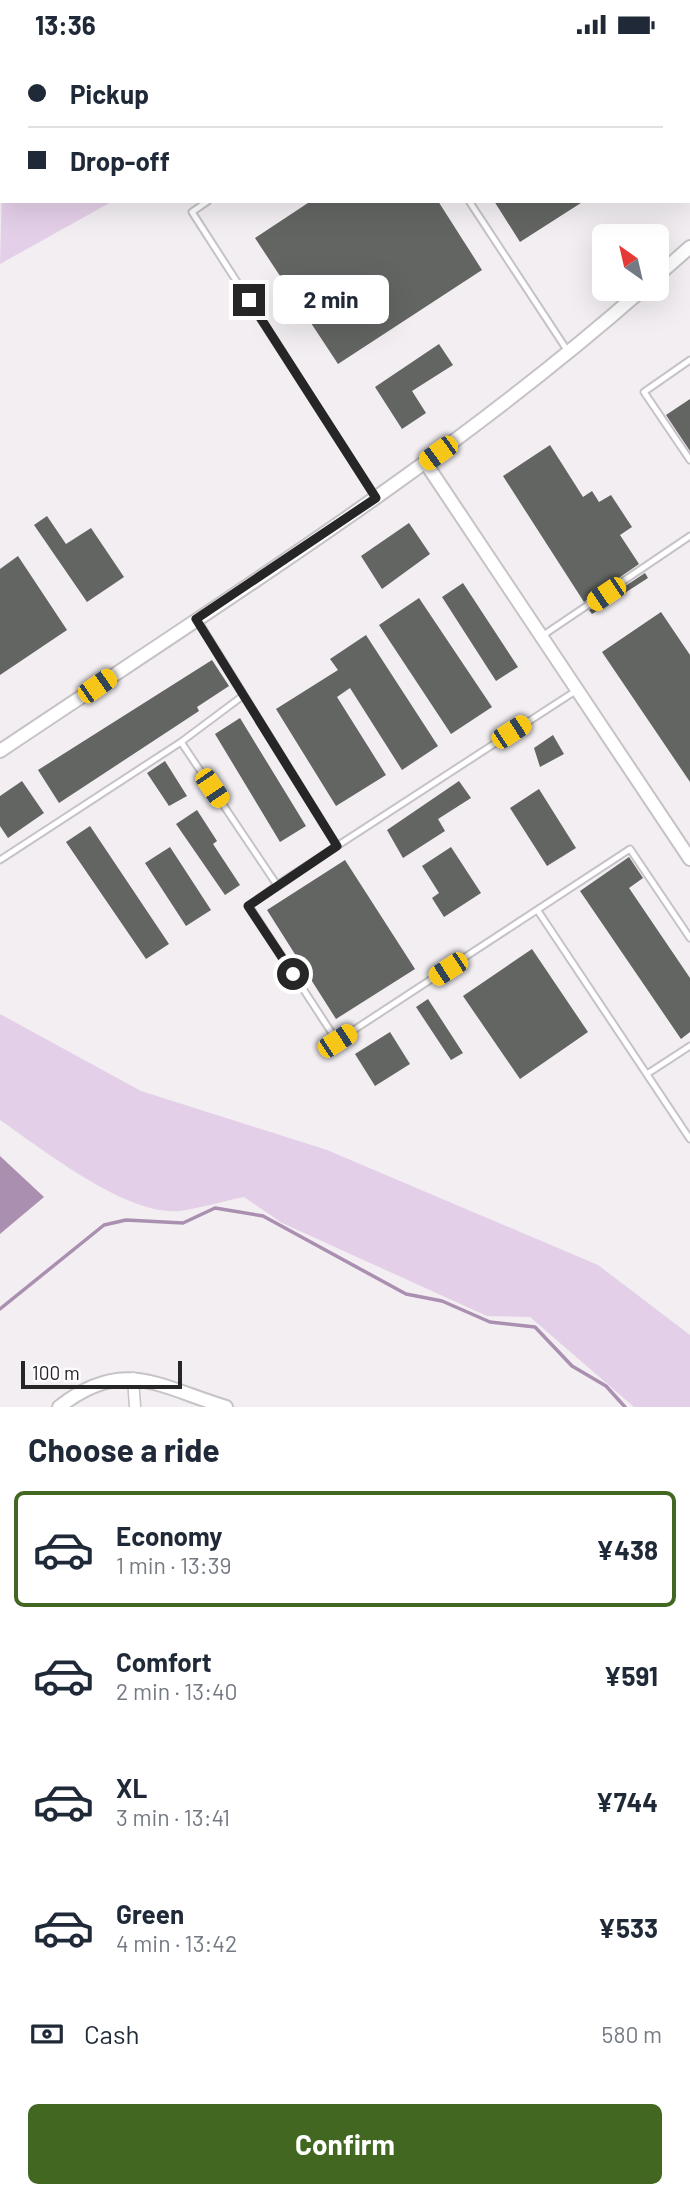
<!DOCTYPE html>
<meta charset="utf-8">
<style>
:root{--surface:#fff;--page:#f2f2f3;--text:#1f2937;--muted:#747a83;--line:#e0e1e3;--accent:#416721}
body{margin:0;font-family:Barlow,sans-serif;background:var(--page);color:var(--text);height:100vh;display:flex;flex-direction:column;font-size:26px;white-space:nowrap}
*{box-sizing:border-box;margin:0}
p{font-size:23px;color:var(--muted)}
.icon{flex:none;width:38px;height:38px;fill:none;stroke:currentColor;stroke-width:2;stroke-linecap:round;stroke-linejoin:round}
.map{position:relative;height:1358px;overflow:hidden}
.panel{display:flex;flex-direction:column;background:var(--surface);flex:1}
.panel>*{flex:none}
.guide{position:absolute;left:0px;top:0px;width:691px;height:154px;box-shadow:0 7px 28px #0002;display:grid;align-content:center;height:154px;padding:0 28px;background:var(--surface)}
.needle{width:46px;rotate:326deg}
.fabs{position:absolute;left:592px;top:175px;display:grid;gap:14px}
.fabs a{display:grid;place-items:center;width:77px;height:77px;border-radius:10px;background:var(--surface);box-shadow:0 7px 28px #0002;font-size:35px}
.scale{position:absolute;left:21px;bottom:18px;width:161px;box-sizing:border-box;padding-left:7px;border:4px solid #272627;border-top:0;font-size:19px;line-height:24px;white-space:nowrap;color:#272627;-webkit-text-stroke:5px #fefcff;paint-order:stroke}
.end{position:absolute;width:32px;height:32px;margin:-16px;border:9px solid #272627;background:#fff;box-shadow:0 0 0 4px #fff}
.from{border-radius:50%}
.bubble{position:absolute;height:49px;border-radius:10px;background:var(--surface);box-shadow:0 7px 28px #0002;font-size:23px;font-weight:700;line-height:49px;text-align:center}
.car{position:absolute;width:21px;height:42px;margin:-21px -10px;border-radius:9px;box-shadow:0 0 5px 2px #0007;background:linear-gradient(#f5c518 24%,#345 0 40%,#f5c518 0 76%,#345 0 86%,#f5c518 0)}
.guide b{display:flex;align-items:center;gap:24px;height:66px;font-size:26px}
.guide b+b{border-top:2px solid var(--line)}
.guide i{width:18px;height:18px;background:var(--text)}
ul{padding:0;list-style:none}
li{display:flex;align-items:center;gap:21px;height:116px;margin:0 14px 10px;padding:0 14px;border:4px solid transparent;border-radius:10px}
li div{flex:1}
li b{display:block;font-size:26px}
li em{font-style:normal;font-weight:700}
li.on{border-color:var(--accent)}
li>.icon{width:63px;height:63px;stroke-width:1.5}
h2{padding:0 28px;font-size:32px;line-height:84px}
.pay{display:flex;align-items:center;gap:18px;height:77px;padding:0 28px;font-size:26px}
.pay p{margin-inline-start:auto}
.action{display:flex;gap:14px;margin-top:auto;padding:14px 28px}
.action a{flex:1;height:80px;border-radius:10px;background:var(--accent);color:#fff;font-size:28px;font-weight:700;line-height:80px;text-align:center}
.status{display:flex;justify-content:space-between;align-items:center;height:49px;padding:0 35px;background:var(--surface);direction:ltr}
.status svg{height:19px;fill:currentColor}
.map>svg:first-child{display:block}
.green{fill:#e4cfe8}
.water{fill:#ab8fb1}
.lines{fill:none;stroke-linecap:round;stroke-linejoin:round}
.stream{stroke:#ab8fb1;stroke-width:3.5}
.building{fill:#626561}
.service-casing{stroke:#c6c2c7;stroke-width:9}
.minor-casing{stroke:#c6c2c7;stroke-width:13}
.tertiary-casing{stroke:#c6c2c7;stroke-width:16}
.service{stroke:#fff;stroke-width:5}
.minor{stroke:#fff;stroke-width:10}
.tertiary{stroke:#fff;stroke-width:12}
.route{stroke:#272627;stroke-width:9}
</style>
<div class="status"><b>13:36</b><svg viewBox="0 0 49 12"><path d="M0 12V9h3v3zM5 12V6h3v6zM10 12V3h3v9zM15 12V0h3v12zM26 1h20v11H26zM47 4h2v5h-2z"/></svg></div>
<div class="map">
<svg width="690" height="1358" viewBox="0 0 690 1358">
<rect width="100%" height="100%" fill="#f2eef2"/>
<path class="green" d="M2 139V152H113L0 215Z
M0 965 141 1042 327 1101 598 1216 690 1286V1358H634L530 1268 487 1267 282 1174 244 1148C223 1152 201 1159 180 1162 126 1167 44 1101 0 1071Z"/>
<path class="water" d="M0 1107 44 1148 0 1185Z"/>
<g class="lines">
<path class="stream" d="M0 116 2 114
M0 1260 104 1176 126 1171 183 1174 215 1159 263 1167 406 1245 442 1252 490 1273 535 1278 572 1317 606 1337 625 1358"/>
</g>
<path class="building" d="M311 152H438L482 221 338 315 255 189Z
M494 152H584L520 193Z
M439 295 453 316 412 342 426 364 402 380 375 338Z
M690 350V402L666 366Z
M550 396 583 448 592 442 599 453 611 446 632 478 620 486 639 515 584 553 503 427Z
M47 467 66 495 91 479 124 528 87 553 34 476Z
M409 474 430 505 382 540 361 507Z
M18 507 67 581 0 626V520Z
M645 524 648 529 592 565 589 561Z
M463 534 518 618 496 632 442 548Z
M419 549 492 658 451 685 379 576Z
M661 563 690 606V733L602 603Z
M366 586 438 697 402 721 350 639 337 648 386 726 336 757 276 660 338 621 330 610Z
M212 611 229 637 197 658 199 662 59 754 38 721Z
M240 669 306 777 280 793 215 685Z
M553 686 564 705 540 718 534 699Z
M165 712 187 747 169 757 147 724Z
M22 732 44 764 8 789 0 777V747Z
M459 732 471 749 438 770 445 782 403 809 387 781Z
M539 740 576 799 547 817 510 759Z
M197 761 217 792 213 795 240 836 225 846 176 775Z
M90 777 169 895 146 910 66 793Z
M170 798 211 861 186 877 145 814Z
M451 798 481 844 444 868 432 849 439 844 422 817Z
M629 808 643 829 629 839 690 929V983L681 990 580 842Z
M345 811 415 920 336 970 267 861Z
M532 900 588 983 520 1030 463 947Z
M428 950 463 1004 451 1011 416 958Z
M390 983 410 1015 375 1037 355 1005Z"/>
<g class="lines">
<g class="service-casing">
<path id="service" d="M437 2 440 0
M208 152 192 163 376 449
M469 152 567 301
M690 311 644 343 690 411
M197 570 337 797
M542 587 690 487
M181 693 277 836 577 641
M0 811 181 693 244 646
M277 836 249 857 337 992 630 800 690 889
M538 862 690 1090
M647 1025 690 997"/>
</g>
<g class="minor-casing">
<path id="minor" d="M140 2 143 0
M0 11 2 13
M133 1329 135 1358"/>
</g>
<g class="tertiary-casing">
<path id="tertiary" d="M656 228 690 198
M425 413 690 810
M0 702C219 555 445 414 643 240
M59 1358C124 1308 157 1337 226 1358"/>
</g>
<use href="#service" class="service"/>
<use href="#minor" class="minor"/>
<use href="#tertiary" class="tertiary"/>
</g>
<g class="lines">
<path class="route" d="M249 251 376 449 196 570 337 797 248 857 293 925"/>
</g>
</svg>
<div class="fabs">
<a><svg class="needle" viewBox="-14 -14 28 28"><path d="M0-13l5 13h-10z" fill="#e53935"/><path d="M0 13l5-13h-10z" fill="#747a83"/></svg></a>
</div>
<div class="scale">100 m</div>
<i class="end from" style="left:293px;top:925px"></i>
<i class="end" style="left:249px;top:251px"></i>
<div class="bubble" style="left:273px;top:226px;width:116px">2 min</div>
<i class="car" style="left:438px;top:404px;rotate:234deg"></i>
<i class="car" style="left:606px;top:545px;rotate:236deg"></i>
<i class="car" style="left:97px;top:637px;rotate:55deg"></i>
<i class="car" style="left:511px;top:683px;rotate:57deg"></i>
<i class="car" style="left:212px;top:739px;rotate:146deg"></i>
<i class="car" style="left:448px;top:920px;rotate:237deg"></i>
<i class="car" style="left:337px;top:992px;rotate:57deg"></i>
<div class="guide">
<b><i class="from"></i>Pickup</b>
<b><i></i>Drop-off</b>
</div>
</div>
<section class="panel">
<h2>Choose a ride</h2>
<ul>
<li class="on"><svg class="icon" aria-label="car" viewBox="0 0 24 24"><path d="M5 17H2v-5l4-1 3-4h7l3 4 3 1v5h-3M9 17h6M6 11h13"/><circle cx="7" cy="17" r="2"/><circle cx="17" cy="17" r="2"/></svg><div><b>Economy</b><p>1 min · 13:39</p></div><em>¥438</em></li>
<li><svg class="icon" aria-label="car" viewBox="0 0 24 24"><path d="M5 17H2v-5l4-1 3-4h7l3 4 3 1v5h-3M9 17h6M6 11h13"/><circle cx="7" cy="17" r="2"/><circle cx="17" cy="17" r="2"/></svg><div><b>Comfort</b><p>2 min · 13:40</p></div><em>¥591</em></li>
<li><svg class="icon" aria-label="car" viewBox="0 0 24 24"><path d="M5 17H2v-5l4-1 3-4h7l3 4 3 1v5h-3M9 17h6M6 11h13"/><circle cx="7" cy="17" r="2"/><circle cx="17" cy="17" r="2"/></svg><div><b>XL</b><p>3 min · 13:41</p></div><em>¥744</em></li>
<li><svg class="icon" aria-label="car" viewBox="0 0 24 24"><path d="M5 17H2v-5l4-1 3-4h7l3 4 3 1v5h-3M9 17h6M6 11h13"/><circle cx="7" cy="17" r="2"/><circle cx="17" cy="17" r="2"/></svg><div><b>Green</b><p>4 min · 13:42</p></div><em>¥533</em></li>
</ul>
<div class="pay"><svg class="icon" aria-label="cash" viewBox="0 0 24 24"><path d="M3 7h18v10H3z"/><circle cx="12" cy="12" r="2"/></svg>Cash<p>580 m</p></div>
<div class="action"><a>Confirm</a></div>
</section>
